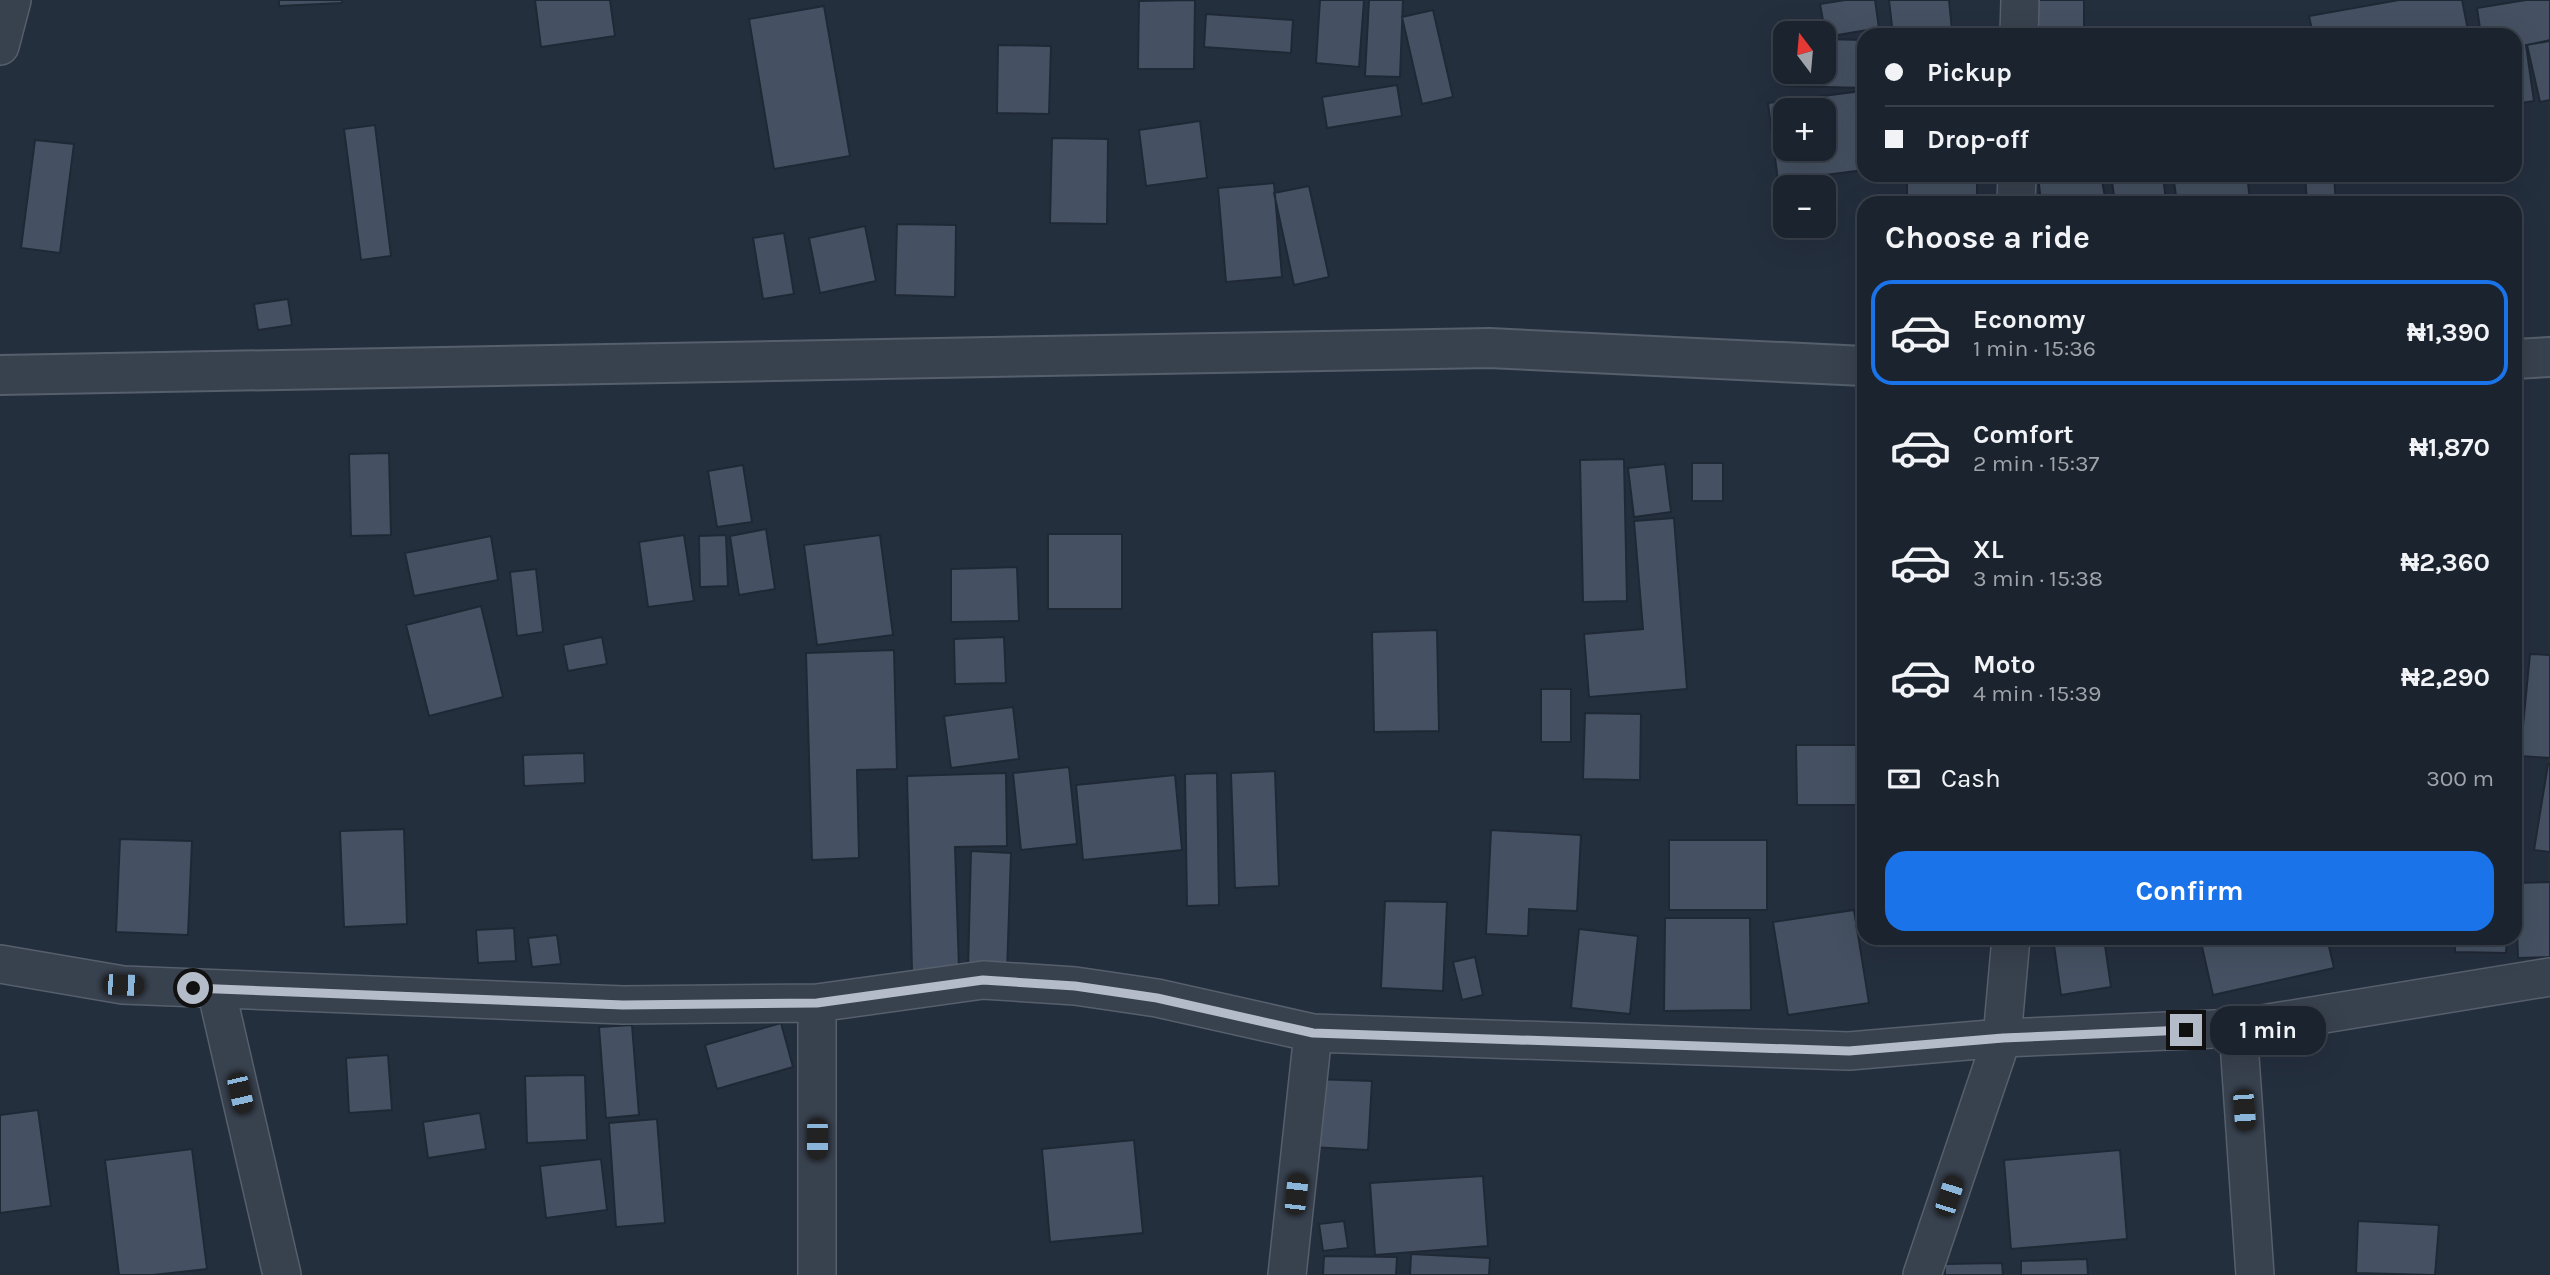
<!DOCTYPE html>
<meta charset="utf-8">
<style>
:root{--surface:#1b232e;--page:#282f3a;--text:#f1f3f6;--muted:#a0a4aa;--line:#39404a;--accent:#1a73e8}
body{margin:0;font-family:Karla,sans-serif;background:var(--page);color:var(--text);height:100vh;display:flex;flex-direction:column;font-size:26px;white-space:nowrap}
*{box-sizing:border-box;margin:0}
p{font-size:23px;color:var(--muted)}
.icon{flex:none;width:38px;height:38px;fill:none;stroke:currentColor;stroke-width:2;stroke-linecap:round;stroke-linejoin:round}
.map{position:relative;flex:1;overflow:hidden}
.sheet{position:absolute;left:1857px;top:196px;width:665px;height:749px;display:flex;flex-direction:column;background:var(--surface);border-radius:21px;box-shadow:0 7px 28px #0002,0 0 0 2px var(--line)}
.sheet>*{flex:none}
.hud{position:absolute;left:1857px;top:28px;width:665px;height:154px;border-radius:21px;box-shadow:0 7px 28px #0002,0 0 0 2px var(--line);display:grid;align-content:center;height:154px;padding:0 28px;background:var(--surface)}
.needle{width:46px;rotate:344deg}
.tools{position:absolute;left:1773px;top:21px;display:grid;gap:14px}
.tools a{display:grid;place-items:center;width:63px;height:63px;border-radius:14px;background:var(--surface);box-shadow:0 7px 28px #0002,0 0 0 2px var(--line);font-size:35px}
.end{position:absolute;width:32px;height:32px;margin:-16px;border:9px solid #b4bcc9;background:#111;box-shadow:0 0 0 4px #111}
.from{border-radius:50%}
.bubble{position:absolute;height:49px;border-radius:21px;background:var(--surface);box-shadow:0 7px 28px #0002,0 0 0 2px var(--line);font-size:23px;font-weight:700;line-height:49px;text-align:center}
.car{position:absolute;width:21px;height:42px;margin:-21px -10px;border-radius:9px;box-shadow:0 0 5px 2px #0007;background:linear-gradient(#222 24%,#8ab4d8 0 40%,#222 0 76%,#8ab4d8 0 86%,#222 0)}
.hud b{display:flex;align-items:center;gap:24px;height:66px;font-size:26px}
.hud b+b{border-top:2px solid var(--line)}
.hud i{width:18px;height:18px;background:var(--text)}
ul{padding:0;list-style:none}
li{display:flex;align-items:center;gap:21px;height:105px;margin:0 14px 10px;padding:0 14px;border:4px solid transparent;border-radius:21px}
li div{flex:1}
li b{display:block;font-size:26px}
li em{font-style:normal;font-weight:700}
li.on{border-color:var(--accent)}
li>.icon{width:63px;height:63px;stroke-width:1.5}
h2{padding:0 28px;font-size:32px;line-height:84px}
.pay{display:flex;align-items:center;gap:18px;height:77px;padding:0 28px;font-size:26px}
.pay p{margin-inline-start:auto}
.primary-button{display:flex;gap:14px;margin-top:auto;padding:14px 28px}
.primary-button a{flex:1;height:80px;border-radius:21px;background:var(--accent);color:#fff;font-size:28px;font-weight:700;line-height:80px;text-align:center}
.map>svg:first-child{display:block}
.building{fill:#455162;stroke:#1f2835;stroke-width:2;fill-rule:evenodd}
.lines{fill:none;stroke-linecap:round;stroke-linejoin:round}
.minor-casing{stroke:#565f6c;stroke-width:40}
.tertiary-casing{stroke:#565f6c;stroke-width:42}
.minor{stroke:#38414e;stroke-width:37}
.tertiary{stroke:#38414e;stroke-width:38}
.route{stroke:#b4bcc9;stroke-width:9}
</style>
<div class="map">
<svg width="2550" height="1275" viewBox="0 0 2550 1275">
<rect width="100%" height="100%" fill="#242f3e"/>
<path class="building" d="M279 0H342V3L279 6Z
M535 0H610L615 36 541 47Z
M1195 0 1194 69H1138L1139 1Z
M1320 0H1364L1359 67 1316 63Z
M1369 0H1403L1400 77 1365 76Z
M1845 0H1875L1879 28 1826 37 1820 4Z
M1889 0H1949L1952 30 1893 35Z
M2038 0H2084V33L2037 32Z
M2399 0H2462L2469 35H2313L2309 16Z
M2526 0H2550V41L2526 45 2534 101 2515 104V35H2481L2477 8Z
M824 6 850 156 774 169 749 19Z
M1433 10 1453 97 1422 104 1402 17Z
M1206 14 1293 20 1291 53 1204 47Z
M1824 39 1864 40V88L1786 86 1787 72H1824Z
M2550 40V100L2540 102 2527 45Z
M998 45 1051 46 1049 114 997 113Z
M1397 85 1402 116 1327 128 1322 97Z
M1862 91 1864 170 1778 181 1768 103ZM1785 110H1824V149H1785Z
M1200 121 1207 178 1146 186 1139 130Z
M375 125 391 256 361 260 344 129Z
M1052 138 1108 139 1107 224 1050 223Z
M35 140 74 144 60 253 21 248Z
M1907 175H1977V199L1907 200Z
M2038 175H2101L2105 197 2041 203Z
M2111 175H2163L2166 202 2115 203Z
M2173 175H2247L2250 200 2177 203Z
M2305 175H2334L2336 203H2307Z
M1274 183 1282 277 1226 282 1218 188Z
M1309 186 1329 277 1294 285 1274 193Z
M2456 197 2457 203H2429Z
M897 224 956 225 955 297 895 295Z
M865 226 876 281 820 293 809 238Z
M784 233 794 294 763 299 753 238Z
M288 299 292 325 258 330 254 304Z
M389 453 391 535 351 536 349 454Z
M1624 459 1627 601 1583 602 1580 460Z
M1692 463H1723V501H1692Z
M1665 464 1671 512 1634 517 1628 468Z
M743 465 752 522 717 527 708 471Z
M1674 518 1687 689 1589 697 1584 634 1643 629 1634 521Z
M766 529 775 589 739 595 730 536Z
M1048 534H1122V609H1048Z
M684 535 694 601 648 607 639 542Z
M726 535 728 586 700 587 699 536Z
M880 535 893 635 817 645 804 545Z
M491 536 498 580 414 596 405 553Z
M1017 567 1019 621 951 622V569Z
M536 569 543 632 517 636 510 572Z
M481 606 503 697 429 716 406 625Z
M1437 630 1439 731 1374 732 1372 632Z
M602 637 607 664 568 671 563 645Z
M1004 637 1006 683 955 684 954 639Z
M894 650 897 769 857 770 859 858 812 860 806 653Z
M2530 654 2550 655V758L2520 756Z
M1541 689H1571V742H1541Z
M1013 707 1019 759 951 768 944 716Z
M1585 713 1641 714 1640 780 1583 779Z
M1796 745H1864V805H1797Z
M584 753 585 783 524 786 523 755Z
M2548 764H2550V852L2534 850Z
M1069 767 1077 844 1021 850 1013 773Z
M1275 771 1279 886 1235 888 1231 773Z
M1006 773 1007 846 955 847 959 969 912 971 907 776Z
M1217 773 1219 905 1187 906 1185 774Z
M1175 775 1182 850 1083 860 1076 785Z
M1862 825H1864L1862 901Z
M404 829 407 924 344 927 340 831Z
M1491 830 1581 835 1577 911 1529 909 1528 936 1486 934Z
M120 839 192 841 188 935 116 932Z
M1669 840H1767V910H1669Z
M971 851 1011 853 1007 972 968 970Z
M2550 882V957L2518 958 2515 883Z
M1385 901 1447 902 1443 991 1381 988Z
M1854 910 1869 1003 1788 1015 1773 922Z
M1665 918H1750L1751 1010 1664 1011Z
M514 928 516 961 478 963 476 930Z
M1579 929 1638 936 1630 1014 1571 1008Z
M557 935 561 964 532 967 528 938Z
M2053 938H2104L2111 987 2061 995Z
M2200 938H2327L2334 968 2213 995Z
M2455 938H2507L2506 953 2455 952Z
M1475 957 1483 995 1462 1000 1453 962Z
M781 1023 793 1067 717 1089 705 1045Z
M632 1025 639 1115 606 1118 599 1027Z
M388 1055 392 1110 349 1113 346 1058Z
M585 1075 587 1140 527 1143 525 1076Z
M1313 1079 1372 1081 1368 1150 1310 1147Z
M38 1110 51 1206 0 1213V1115Z
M480 1113 486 1149 428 1158 423 1122Z
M657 1119 665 1223 616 1227 609 1123Z
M1134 1140 1143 1233 1050 1242 1042 1149Z
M192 1149 207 1269 153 1275H119L105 1160Z
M2120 1150 2127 1239 2011 1249 2004 1160Z
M601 1159 607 1210 546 1218 540 1166Z
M1483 1176 1488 1246 1375 1255 1370 1183Z
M1344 1221 1348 1248 1323 1251 1319 1224Z
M2358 1221 2439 1225 2435 1275 2356 1273Z
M1411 1254 1490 1258 1489 1275H1410Z
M1324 1256 1397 1257 1396 1275H1323Z
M2087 1259 2088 1275H2021V1261Z
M2002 1263 2003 1275H1945V1264Z"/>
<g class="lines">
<g class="minor-casing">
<path id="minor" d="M2019 35 2020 0
M0 46 12 0
M2016 203 2017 175
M0 964 123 985 623 1005 817 1003 983 980 1075 986 1157 998 1313 1033 1849 1051 2002 1038 2238 1028 2550 977
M216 989 282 1275
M2238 1028 2255 1275
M817 1275V1003
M1287 1275 1313 1033
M1922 1275 2002 1038 2011 938"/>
</g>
<g class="tertiary-casing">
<path id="tertiary" d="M2515 359 2550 357
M0 375 1489 348 1864 366"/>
</g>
<use href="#minor" class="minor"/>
<use href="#tertiary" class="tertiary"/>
</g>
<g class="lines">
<path class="route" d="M193 988 623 1005 817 1003 983 980 1075 986 1157 998 1313 1033 1849 1051 2003 1038 2186 1030"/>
</g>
</svg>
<div class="tools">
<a><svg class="needle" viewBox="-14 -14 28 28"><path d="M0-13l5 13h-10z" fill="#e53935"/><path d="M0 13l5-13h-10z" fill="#a0a4aa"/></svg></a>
<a>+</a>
<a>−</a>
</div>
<i class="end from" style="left:193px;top:988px"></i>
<i class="end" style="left:2186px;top:1030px"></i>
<div class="bubble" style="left:2210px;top:1006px;width:116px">1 min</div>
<i class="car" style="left:123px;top:985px;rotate:92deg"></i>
<i class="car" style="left:240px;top:1093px;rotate:167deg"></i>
<i class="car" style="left:2244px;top:1110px;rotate:176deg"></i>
<i class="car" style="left:817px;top:1139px;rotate:180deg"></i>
<i class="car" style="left:1296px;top:1194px;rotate:6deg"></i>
<i class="car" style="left:1949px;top:1196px;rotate:18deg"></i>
<div class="hud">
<b><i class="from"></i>Pickup</b>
<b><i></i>Drop-off</b>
</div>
<section class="sheet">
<h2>Choose a ride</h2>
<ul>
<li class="on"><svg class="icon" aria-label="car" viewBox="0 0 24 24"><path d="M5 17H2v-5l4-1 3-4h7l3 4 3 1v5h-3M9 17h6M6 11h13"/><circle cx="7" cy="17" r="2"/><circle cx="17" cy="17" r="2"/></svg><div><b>Economy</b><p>1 min · 15:36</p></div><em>₦1,390</em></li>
<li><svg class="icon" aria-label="car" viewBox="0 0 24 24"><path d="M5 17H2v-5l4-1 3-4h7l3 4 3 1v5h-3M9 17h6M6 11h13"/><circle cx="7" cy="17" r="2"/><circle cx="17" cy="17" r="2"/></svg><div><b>Comfort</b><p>2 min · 15:37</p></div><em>₦1,870</em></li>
<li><svg class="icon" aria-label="car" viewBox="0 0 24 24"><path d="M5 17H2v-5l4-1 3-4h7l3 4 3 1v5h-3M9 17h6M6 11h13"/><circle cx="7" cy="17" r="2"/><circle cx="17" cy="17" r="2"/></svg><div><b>XL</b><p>3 min · 15:38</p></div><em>₦2,360</em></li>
<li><svg class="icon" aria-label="car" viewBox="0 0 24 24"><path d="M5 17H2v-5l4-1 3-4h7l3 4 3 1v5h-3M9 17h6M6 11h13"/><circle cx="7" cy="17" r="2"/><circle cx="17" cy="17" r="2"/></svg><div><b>Moto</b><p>4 min · 15:39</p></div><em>₦2,290</em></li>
</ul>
<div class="pay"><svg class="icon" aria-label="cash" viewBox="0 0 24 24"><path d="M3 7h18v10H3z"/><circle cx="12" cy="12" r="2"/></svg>Cash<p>300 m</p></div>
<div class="primary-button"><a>Confirm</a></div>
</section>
</div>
